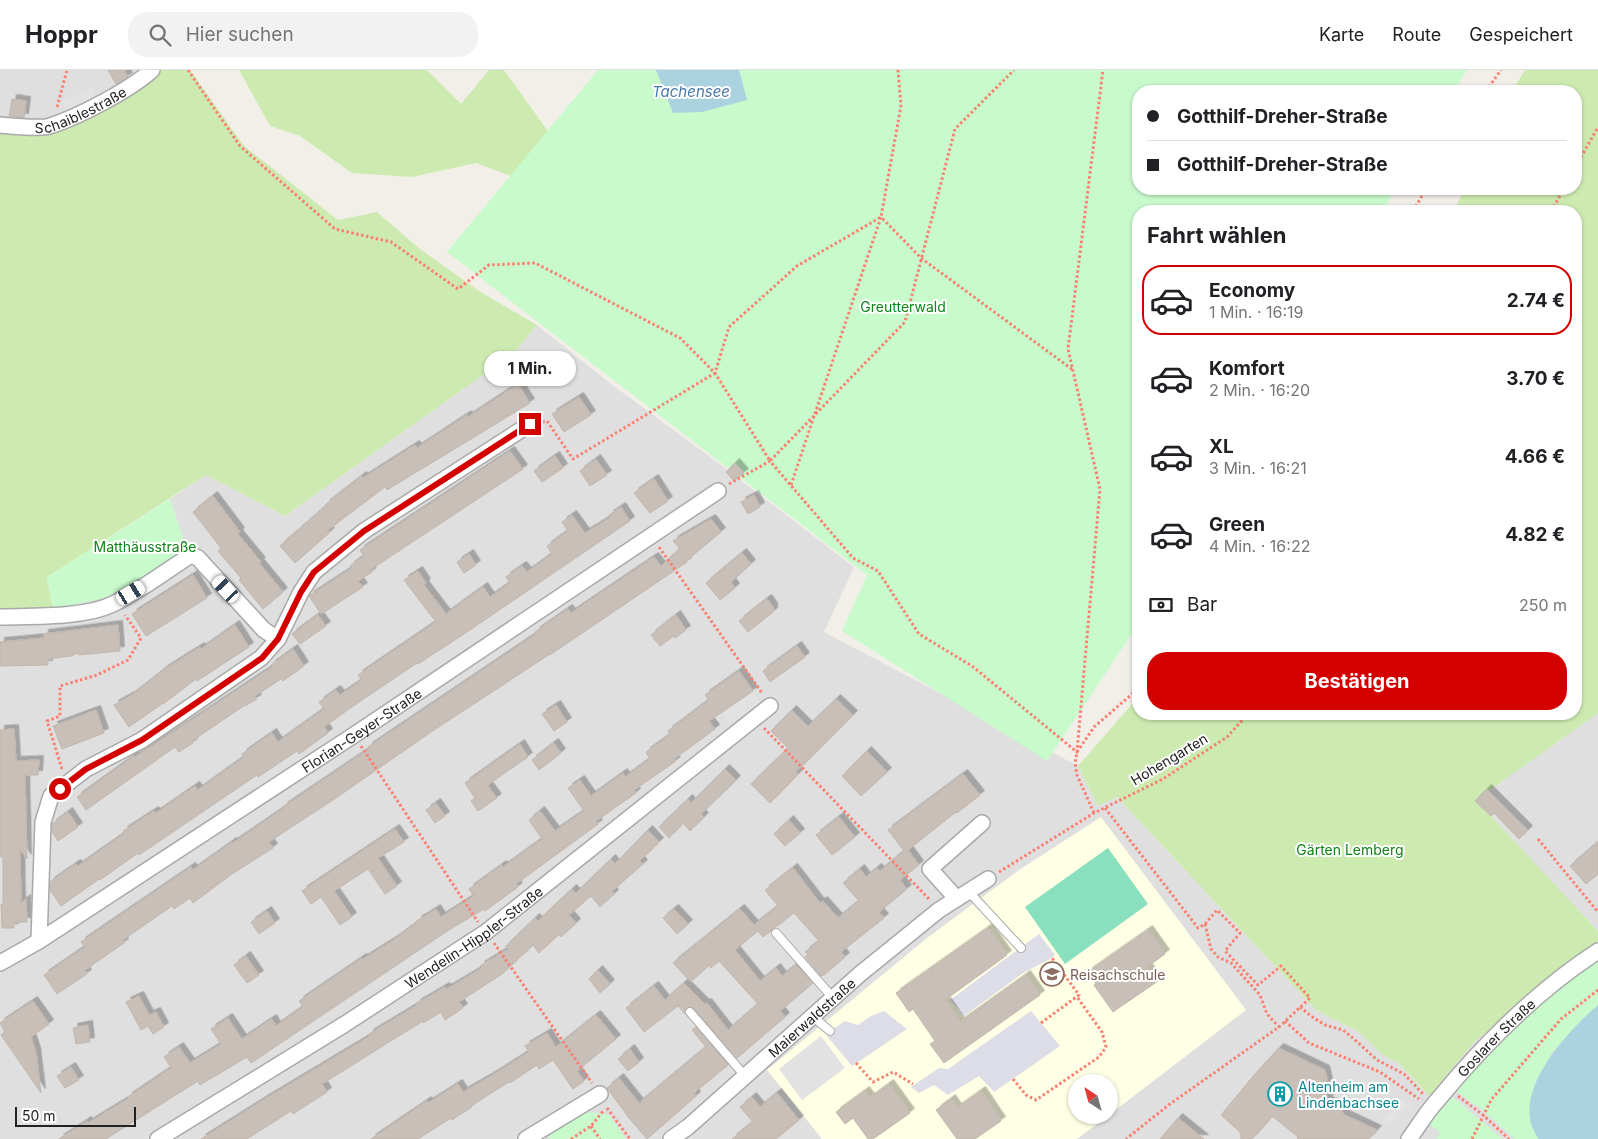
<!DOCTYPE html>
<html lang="de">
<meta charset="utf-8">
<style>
:root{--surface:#fff;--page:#f2f2f2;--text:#202124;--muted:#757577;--line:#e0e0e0;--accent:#d40000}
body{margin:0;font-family:Inter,sans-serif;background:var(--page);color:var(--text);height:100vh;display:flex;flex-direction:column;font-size:19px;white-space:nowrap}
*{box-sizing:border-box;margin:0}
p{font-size:16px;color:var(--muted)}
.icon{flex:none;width:28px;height:28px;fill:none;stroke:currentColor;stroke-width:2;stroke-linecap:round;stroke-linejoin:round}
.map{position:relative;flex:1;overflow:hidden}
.details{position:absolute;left:1132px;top:135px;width:450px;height:515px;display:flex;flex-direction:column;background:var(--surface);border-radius:20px;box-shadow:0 1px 4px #0004}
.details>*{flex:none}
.guide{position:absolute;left:1132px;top:15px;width:450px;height:110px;border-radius:20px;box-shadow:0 1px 4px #0004;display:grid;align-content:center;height:110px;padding:0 15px;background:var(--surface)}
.needle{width:32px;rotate:324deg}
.controls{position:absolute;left:1068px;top:1004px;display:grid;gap:10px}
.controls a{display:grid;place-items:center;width:50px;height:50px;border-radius:50%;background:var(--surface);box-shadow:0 1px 4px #0004;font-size:25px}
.scale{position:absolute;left:15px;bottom:12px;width:121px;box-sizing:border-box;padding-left:5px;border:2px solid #222;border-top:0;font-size:14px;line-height:18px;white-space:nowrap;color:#222;-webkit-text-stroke:4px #fff;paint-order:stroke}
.end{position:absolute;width:22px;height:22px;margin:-11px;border:6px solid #d40000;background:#fff;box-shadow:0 0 0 2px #fff}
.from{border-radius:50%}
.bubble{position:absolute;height:35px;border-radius:18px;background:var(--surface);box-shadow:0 1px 4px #0004;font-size:16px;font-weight:700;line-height:35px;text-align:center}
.car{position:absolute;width:15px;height:30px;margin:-15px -8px;border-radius:6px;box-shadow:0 0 4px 1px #0007;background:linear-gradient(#fff 24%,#345 0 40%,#fff 0 76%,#345 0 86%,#fff 0)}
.guide b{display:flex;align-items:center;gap:18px;height:48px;font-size:19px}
.guide b+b{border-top:1px solid var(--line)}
.guide i{width:12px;height:12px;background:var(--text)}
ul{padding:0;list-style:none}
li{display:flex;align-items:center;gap:15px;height:70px;margin:0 10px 8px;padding:0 5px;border:2px solid transparent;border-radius:20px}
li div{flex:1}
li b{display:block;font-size:19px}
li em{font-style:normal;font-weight:700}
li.active{border-color:var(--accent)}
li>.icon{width:45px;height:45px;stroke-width:1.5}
h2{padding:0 15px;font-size:22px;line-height:60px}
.pay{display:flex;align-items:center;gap:12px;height:55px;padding:0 15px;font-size:19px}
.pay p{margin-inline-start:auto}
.primary-button{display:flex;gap:10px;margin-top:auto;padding:10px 15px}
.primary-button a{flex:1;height:58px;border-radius:20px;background:var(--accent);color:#fff;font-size:20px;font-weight:700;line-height:58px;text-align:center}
header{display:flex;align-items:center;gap:30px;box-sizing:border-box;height:70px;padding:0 25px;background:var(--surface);border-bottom:1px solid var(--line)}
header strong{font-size:24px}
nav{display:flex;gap:28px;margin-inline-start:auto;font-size:18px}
.search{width:350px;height:45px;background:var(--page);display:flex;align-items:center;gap:12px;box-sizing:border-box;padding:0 18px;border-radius:20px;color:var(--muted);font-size:19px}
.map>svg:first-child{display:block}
.residential{fill:#e0dfdf;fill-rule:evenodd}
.education{fill:#ffffe5}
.grass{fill:#cdebb0}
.park{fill:#c8facc}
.pitch{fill:#88e0be}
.parking{fill:#e2e2e2}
.plaza{fill:#dddde8}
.water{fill:#aad3df}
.building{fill:#c7bfb8;stroke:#c4b6ab;filter:url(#shadow)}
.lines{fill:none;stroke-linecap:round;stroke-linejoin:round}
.service-casing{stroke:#a9a9a9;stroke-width:10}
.minor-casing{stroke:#a9a9a9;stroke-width:18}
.path{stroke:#fa8072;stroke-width:3;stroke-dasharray:2.5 2.5;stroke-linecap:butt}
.service{stroke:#fff;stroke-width:8}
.minor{stroke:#fff;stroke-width:15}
.route{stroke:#d40000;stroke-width:6}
.labels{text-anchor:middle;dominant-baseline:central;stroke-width:4;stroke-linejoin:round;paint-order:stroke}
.street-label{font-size:14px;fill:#222;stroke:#fff}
.park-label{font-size:14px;fill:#0c8416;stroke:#fff}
.education-label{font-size:14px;fill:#785e54;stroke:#fff;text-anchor:start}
.culture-label{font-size:14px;fill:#0d838f;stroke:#fff;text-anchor:start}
.water-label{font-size:15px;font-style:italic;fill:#4a7aab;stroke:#fff}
</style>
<header>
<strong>Hoppr</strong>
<div class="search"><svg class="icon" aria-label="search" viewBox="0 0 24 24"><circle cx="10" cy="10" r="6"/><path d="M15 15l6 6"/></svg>Hier suchen</div>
<nav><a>Karte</a><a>Route</a><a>Gespeichert</a></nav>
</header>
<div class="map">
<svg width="1598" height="1069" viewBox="0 0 1598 1069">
<defs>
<filter id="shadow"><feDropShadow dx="4.5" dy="-4.5" stdDeviation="0" flood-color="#0004"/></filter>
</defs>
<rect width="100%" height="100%" fill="#f2efe9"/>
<path class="residential" d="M0 0H144L49 57 0 55Z
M537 255 611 314 725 398 854 497 824 562 1078 696 1098 736 1117 727 1316 940 1359 962 1383 985 1399 993 1429 1026 1475 971 1598 873V1069H0V542L53 539 187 479 170 429 206 405 285 446 514 283ZM1076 1012H1109V1045H1076Z
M1598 643V861L1475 730Z"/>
<path class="education" d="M1101 747 1246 940 1109 1045V1012H1076V1045H1109L1077 1069H822L767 1000 927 868 1019 800Z"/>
<path class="grass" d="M159 0H190L244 76 338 150 377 142 420 179 479 221 537 255 514 283 285 446 206 405 47 507 53 539 0 542V55L49 57Z
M239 0H427L461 34 489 0H504L568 89 564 126 476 93 412 107 352 103 300 66 270 56Z
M1525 0H1598V643L1476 730 1598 861V873L1475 971 1429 1026 1399 993 1383 985 1359 962 1316 940 1117 727 1098 736 1078 696 1139 626V644H1576V141H1454L1464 119H1576V21H1512Z"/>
<path class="park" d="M598 0H1467L1454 21H1139V119H1396L1382 141H1139V553L1047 691 842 561 867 505 447 182Z
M170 429 187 480 114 526 53 539 47 507Z
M1598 887V935L1584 948 1551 984 1530 1053 1539 1069H1515L1481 1039 1453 1019 1507 961Z
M1448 1023 1503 1069H1436L1440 1063 1429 1053Z
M580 1041 609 1045 626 1069H549L554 1057Z"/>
<path class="pitch" d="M1108 778 1148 834 1065 894 1025 837Z"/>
<path class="parking" d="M92 17 97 28 68 42 62 31Z
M753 622 760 633 729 655 722 644Z
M821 966 845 998 802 1030 779 999Z
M1404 1029 1414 1038 1404 1040 1390 1055 1383 1049Z"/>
<path class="plaza" d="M1039 864 1055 885 1052 888 1023 903 964 946 950 930Z
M884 941 907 959 852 996 827 966 830 961 845 951 858 955 871 946Z
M1031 941 1060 976 994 1022 979 1006 948 1025 934 1015 919 1023 911 1017 939 998 948 999Z"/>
<path class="water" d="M656 0H739L747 30 702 42 673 43Z
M1598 935V1069H1539C1506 1026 1567 962 1598 935Z"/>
<path class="building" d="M108 0H124L128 7 116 14Z
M12 29 26 31 24 48 9 46Z
M518 314 530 333 387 420 385 417 328 460 330 462 295 493 280 476 326 436 325 435 362 406 363 408 415 375 417 378 467 345 468 347Z
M579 327 591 345 564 362 552 344Z
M510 381 523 399 370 500 372 502 358 511 363 517 321 544 309 526 352 498 350 496 364 486 360 480Z
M555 386 563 398 542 412 534 401Z
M596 389 607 405 590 416 580 401Z
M735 393 744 403 734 411 726 402Z
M654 409 668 431 650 443 634 423Z
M754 425 760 437 748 444 741 432Z
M213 426 240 462 238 464 261 492 259 493 283 522 263 539 239 510 241 508 218 481 221 478 193 442Z
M621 437 630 451 461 566 418 594 417 593 349 639 324 657 328 663 299 684 297 681 258 707 257 705 139 785 138 783 100 810 99 809 61 836 50 820V812L76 794 78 796 125 763 123 761 154 741 156 743 195 716 198 720 244 687 242 684 272 663 278 672 324 639 319 632 336 620 340 625 362 610 358 605 436 552 404 510 418 501 426 513 424 515 446 544 483 517 490 527 510 513 506 507 522 496 527 502 552 484 547 476 568 461 562 452 572 445 585 463 611 447 609 445Z
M711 449 721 462 686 491 687 492 550 585V584L431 662 336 728 269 772 273 778 232 804 193 833 190 828 174 839 172 836 123 870 124 873 85 900 87 904 57 924 44 905 85 877 81 872 191 797 193 800 232 772 233 773 284 738 283 737 369 679 368 677 536 564 535 562 568 539 571 543 654 487 661 496 680 479 673 471Z
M742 483 751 494 731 512 735 518 720 530 706 513Z
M469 484 476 495 464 503 457 492Z
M193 505 207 528 146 566 132 544Z
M767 529 773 537V542L748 562 739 551Z
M318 545 326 556 300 574 292 564Z
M676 545 686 560 675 568 674 566 660 576 651 565Z
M118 555 120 581 79 585 78 583 71 586 48 589V595L0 596V572L44 568V564Z
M235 555 249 577 197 611 196 609 163 634V633L129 657 114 635 132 625 165 599 200 577 201 579Z
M797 576 805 587 770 612 763 601Z
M293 579 304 596 283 611 281 609 255 626 257 629 245 636V635L192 671 193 673 179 682 175 677 86 740 77 727 134 686 135 687 272 597 271 595Z
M739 601 753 621 709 651 715 659 674 689 676 691 634 720 636 723 596 751 598 754 516 814 518 817 485 841 484 839 449 860 251 993 247 987 200 1015 198 1011 106 1069H59L87 1051 88 1053 129 1028 128 1027 171 998 164 987 179 977 190 993 221 974 211 959 228 948 242 969 272 949 276 956 303 937 299 931 362 888 363 889 395 869 418 852 417 851 436 839 441 847 474 826 469 819 502 795 503 797 542 769 529 750 540 741 555 761 584 741 568 718 580 710 591 726 623 703 625 707 650 689 646 682 670 665 668 661 709 630 705 625Z
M836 629 853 645 796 702 798 704 770 733 751 714 788 678 771 661 792 640 808 656Z
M556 635 567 652 554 661 542 644Z
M96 640 104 663 62 679 53 656Z
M14 659 16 691 39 690 38 705H25L27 789 20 779 21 833 26 829 27 852H14V858H2L1 834H3V787H1L0 776V660Z
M554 673 561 683 539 700 532 690Z
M520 674 528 687 489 714 488 716 497 728 478 741 471 731 475 728 465 713Z
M867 681 887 702 861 726 842 706Z
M725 699 736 710 701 744 704 747 690 761 683 753 669 768 659 757 688 729 691 733Z
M963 704 980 725 957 743 956 742 908 780 919 795 900 810 907 819 879 842 884 848 841 882 845 887 824 905 821 906 805 887 808 885 805 882 819 871 794 843 763 867 758 861 735 880 760 911 776 898 782 906 796 895 813 913 780 941 785 947 737 988 692 937 686 938 685 944 678 936 644 962 626 938 654 916 665 930 684 913 705 934 707 933 728 960 758 934 719 891 711 898 709 895 691 912 673 893 740 839 754 855 778 836 765 820 793 798 820 833 823 831 838 848 859 831 843 813 860 799 866 807 877 798 880 801 904 781 888 760Z
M1487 719 1528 760 1519 769 1494 743 1491 746 1475 731Z
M436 733 445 746 435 753 426 740Z
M68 742 78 757 58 771 52 762V754Z
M839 747 855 767 832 785 816 765Z
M789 750 800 763 785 776 774 764Z
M395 759 404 772 378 788 397 816 385 824 368 799 334 821 352 847 340 855 321 827 311 834 302 821Z
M648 760 659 772 640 791 643 794 612 821 614 824 600 837 591 826 569 845 576 853 561 867 559 864 539 883 533 875 502 904 459 932 463 938 445 950 441 942 423 953V951L322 1014 327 1022 293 1044 291 1041 247 1069H201L268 1027 370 966 369 964 417 935 416 934 445 917 446 919 450 917 482 898 480 896 508 879 506 876 535 848 538 851 572 819 576 823 611 789 615 794Z
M1598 772V804L1586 814 1570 796Z
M674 839 688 854 677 864 663 848Z
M267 841 275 853 259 864 251 852Z
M988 858 1007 885 945 930 960 952 1026 905 1040 925 944 993 930 974 935 971 913 939 909 942 896 923Z
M1148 860 1165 884 1147 897 1158 911 1113 942 1094 915 1096 914 1088 902Z
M246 886 259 905 247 913 234 895Z
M598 900 610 914 600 923 589 909Z
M139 926 149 945 156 942 164 957 153 964 148 956 141 960 126 932Z
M33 931 49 954 31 967 36 982 41 1023 1 965 5 962 0 953Z
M596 945 616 969 577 1001 584 1011 573 1019 553 990 539 999 537 995 510 1013 509 1012 471 1036 472 1037 452 1050 451 1048 418 1069H371L427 1031 428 1033 458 1014 463 1022 491 1006 529 982 525 976 547 963 556 977Z
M88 955 90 972 76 974 73 958Z
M696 957 728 995 694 1023 696 1026 647 1069 629 1048 607 1018 619 1008 639 1033 706 977 692 960Z
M1279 978 1325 1000 1328 1013 1324 1017 1329 1032 1334 1033 1336 1038 1342 1039 1343 1044 1377 1060 1369 1069H1298L1297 1066 1272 1046 1252 1069H1241L1240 1062 1221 1045 1255 1004Z
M630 979 639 992 628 1001 618 989Z
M71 997 79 1010 65 1018 57 1006Z
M889 1014 910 1043 873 1069H868L853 1048 845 1054 836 1042 865 1021 870 1028Z
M981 1021 1001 1051 975 1069H957L936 1040 951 1029 957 1038Z
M777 1023 799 1050 776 1069H732L753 1052 740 1037 752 1027 760 1037Z
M1178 1048 1204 1069H1160Z"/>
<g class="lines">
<g class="service-casing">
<path id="service" d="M968 821 1021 878
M776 863 833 928
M690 942 745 1006
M812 946 830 961"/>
</g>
<g class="minor-casing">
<g id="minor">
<path id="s1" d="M0 55C11 56 41 59 50 56 78 47 130 20 152 0"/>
<path d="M0 547C33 546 84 548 113 534 140 521 166 501 191 485L198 488 264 560 278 569"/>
<path d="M956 828 930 799 982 753"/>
<path d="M39 871 43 752 51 726 86 699 142 670 261 588 278 569 301 522 314 502 364 461 530 354"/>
<path id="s2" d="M0 893 39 871 354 665 718 421"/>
<path id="s3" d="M158 1069 345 954 486 862 770 636"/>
<path d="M526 1069 600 1024"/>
<path id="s4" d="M671 1069 688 1057 860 904 939 840 988 809"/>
<path id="s5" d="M1409 1069C1418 1057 1426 1043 1436 1032 1482 976 1538 920 1598 881"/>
</g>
</g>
<path class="path" d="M188 0 240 76 335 159 391 172 458 219 489 195 535 193 680 268 715 303 573 389 547 351 543 352
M898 0 901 36 881 147 797 196 729 257 715 303 770 391 905 252 955 59 1014 0
M1486 21 1501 0
M57 37 67 0
M1576 96 1598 57
M1413 141 1426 119
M1551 141 1564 119
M729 414 770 391 853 488 878 501 919 564 972 596 1077 682 1100 419 1068 279 1103 0
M791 415 881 147 921 188 1073 300
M659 477 762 623
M764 658 930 830
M361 676 478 852
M62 699 47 651 60 646V616L97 605 128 590 141 568 125 545
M1105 738 1198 858 1205 854 1217 840 1240 863 1225 881 1258 915 1281 896 1310 928 1279 957 1170 1034 1126 1069
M1094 743 1077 705 1075 693 1077 682 1094 657 1139 618
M1538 769 1598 842
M999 802 1094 743 1163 709 1227 667 1248 644
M1205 854 1211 879 1218 887 1231 893 1260 925 1267 944 1279 957
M494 873 592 1013
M1300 937 1311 946 1325 955 1343 960 1354 969 1377 990 1404 1004 1424 1025
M1285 951 1309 973 1380 1002 1419 1029
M1041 953 1079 925 1052 888
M856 993 873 1012 893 1002 913 1014
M1013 1009 1026 1025 1036 1030 1099 987 1106 977 1102 962 1077 927
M1458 1026 1483 1045 1509 1069
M607 1038 630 1069
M591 1056 600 1069
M571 1069 591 1056 604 1040
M1472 1069 1491 1030 1561 949 1598 920"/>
<use href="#service" class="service"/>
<use href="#minor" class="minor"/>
</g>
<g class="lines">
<path class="route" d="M60 719 86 699 142 670 262 588 278 569 301 522 314 502 364 461 530 354"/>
</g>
<defs>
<g id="school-ring" transform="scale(1.25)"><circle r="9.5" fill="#fff" stroke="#8d6e63" stroke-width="1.5"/><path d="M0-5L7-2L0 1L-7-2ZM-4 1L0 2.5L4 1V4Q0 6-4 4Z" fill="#8d6e63"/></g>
<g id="building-ring" transform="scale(1.25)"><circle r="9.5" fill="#fff" stroke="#0f9aa8" stroke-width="1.5"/><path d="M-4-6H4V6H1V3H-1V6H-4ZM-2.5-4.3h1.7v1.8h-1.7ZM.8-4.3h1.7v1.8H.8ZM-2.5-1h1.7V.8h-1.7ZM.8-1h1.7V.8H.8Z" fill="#0f9aa8"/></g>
</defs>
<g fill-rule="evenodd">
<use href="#school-ring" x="1052" y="904"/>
<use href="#building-ring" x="1280" y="1024"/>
</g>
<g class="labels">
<g class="street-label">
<text stroke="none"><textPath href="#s1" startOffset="84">Schaiblestraße</textPath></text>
<text stroke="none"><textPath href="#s2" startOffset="430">Florian-Geyer-Straße</textPath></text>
<text transform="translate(1169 689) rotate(-31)">Hohengarten</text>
<text stroke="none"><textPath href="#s3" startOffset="375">Wendelin-Hippler-Straße</textPath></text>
<text stroke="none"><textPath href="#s4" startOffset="186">Maierwaldstraße</textPath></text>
<text stroke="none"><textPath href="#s5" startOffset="134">Goslarer Straße</textPath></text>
</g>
<g class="park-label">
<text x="903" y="236">Greutterwald</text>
<text x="145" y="476">Matthäusstraße</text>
<text x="1350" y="779">Gärten Lemberg</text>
</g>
<g class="education-label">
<text x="1070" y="904">Reisachschule</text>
</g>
<g class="culture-label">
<text x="1298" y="1016">Altenheim am<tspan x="1298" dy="16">Lindenbachsee</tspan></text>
</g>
<g class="water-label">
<text x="691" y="21">Tachensee</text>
</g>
</g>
</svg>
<div class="controls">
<a><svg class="needle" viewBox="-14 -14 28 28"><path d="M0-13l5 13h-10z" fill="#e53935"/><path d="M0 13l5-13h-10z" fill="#757577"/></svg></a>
</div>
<div class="scale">50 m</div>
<i class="end from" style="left:60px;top:719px"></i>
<i class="end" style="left:530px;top:354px"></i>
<div class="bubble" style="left:484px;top:281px;width:92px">1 Min.</div>
<i class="car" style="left:226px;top:519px;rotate:317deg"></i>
<i class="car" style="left:131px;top:523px;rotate:59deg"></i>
<div class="guide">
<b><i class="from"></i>Gotthilf-Dreher-Straße</b>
<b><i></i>Gotthilf-Dreher-Straße</b>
</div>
<section class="details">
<h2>Fahrt wählen</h2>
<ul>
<li class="active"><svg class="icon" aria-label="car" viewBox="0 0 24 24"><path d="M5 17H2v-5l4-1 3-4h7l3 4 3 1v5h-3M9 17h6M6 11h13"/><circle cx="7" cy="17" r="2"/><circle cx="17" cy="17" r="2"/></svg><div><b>Economy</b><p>1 Min. · 16:19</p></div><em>2.74 €</em></li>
<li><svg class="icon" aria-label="car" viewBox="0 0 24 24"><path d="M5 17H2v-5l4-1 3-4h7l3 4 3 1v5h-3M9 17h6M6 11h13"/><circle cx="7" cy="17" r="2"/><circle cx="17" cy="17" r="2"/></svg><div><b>Komfort</b><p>2 Min. · 16:20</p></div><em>3.70 €</em></li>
<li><svg class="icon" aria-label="car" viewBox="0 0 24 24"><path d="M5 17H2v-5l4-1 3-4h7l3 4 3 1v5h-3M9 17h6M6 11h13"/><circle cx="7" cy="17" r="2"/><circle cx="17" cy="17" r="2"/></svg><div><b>XL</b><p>3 Min. · 16:21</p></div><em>4.66 €</em></li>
<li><svg class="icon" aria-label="car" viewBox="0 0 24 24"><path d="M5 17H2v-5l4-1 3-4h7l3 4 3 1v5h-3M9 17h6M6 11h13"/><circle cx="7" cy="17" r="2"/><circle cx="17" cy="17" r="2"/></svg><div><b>Green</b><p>4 Min. · 16:22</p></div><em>4.82 €</em></li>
</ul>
<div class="pay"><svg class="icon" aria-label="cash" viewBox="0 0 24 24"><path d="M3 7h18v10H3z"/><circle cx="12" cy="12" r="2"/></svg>Bar<p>250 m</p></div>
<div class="primary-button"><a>Bestätigen</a></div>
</section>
</div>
